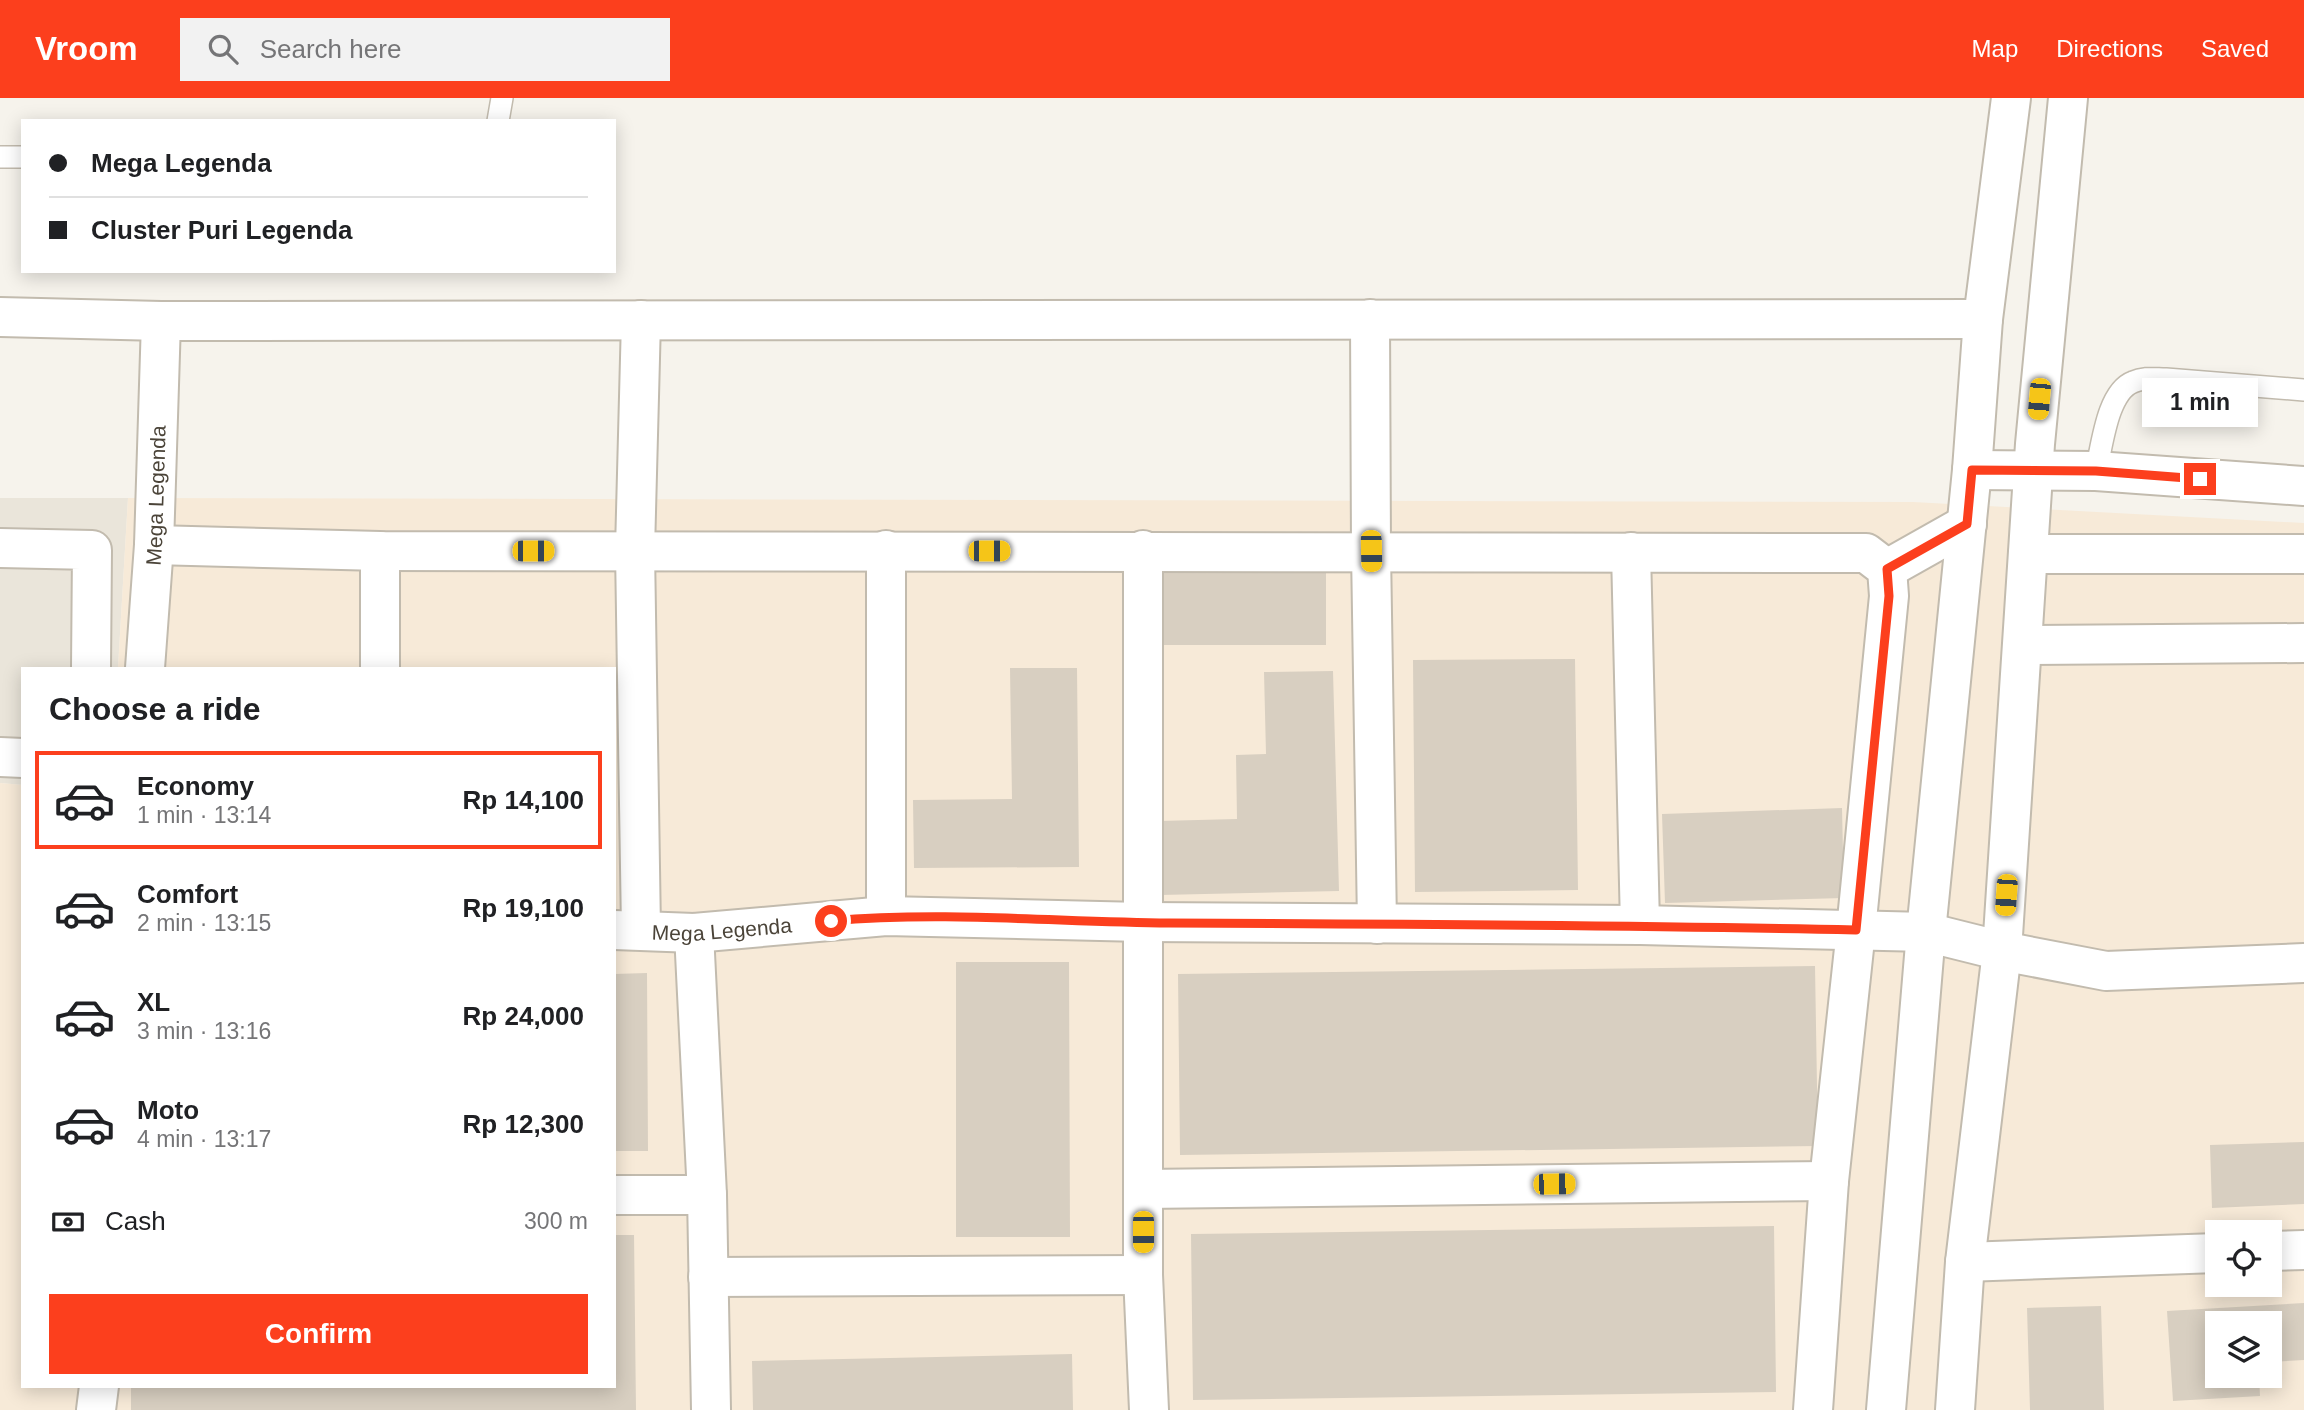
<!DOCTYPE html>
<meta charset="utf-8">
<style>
:root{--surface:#fff;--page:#f2f2f2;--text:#202124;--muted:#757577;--line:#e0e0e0;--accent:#fc3f1d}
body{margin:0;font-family:Helvetica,sans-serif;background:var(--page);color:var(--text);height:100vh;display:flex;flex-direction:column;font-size:26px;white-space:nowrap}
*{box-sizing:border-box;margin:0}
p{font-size:23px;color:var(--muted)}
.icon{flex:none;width:38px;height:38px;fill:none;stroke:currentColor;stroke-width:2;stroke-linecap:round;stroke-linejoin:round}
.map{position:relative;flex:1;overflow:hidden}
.side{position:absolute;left:21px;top:569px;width:595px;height:721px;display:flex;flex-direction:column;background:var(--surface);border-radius:0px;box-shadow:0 4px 18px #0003}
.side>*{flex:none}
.banner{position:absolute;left:21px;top:21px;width:595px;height:154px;border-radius:0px;box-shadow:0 4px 18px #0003;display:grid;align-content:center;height:154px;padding:0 28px;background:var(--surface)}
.tools{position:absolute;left:2205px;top:1122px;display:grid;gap:14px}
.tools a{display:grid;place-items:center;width:77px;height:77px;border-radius:0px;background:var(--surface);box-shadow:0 4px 18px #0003;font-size:35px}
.end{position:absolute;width:32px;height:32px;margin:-16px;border:9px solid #fc3f1d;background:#fff;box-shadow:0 0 0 4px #fff}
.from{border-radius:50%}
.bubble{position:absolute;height:49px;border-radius:0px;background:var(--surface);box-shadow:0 4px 18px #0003;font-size:23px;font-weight:800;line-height:49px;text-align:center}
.car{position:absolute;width:21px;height:42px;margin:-21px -10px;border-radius:9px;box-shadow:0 0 5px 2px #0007;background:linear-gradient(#f5c518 24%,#345 0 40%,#f5c518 0 76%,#345 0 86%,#f5c518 0)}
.banner b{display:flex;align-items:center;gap:24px;height:66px;font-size:26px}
.banner b+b{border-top:2px solid var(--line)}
.banner i{width:18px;height:18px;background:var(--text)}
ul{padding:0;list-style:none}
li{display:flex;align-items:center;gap:21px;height:98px;margin:0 14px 10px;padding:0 14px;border:4px solid transparent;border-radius:0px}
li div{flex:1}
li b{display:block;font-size:26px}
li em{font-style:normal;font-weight:800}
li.on{border-color:var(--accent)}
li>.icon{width:63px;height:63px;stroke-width:1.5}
h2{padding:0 28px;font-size:32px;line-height:84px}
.pay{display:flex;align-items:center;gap:18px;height:77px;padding:0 28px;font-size:26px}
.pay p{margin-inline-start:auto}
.button{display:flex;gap:14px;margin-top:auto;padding:14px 28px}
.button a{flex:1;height:80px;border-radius:0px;background:var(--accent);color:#fff;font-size:28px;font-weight:800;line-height:80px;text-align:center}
header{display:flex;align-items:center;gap:42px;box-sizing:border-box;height:98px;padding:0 35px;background:var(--accent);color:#fff}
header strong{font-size:33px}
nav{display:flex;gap:38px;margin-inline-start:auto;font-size:24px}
.search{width:490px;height:63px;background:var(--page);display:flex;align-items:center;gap:18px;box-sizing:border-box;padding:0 24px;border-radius:0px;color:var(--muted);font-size:26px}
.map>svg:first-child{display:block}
.residential{fill:#eae5da}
.commercial{fill:#f7ead8;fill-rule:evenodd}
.building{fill:#d8cfc1}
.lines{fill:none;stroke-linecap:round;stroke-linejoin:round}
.service-casing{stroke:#c2bbae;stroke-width:24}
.minor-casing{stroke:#c2bbae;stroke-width:42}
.tertiary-casing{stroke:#c2bbae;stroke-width:42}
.service{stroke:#fff;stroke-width:21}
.minor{stroke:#fff;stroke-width:38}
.tertiary{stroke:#fff;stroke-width:38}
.route{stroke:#fc3f1d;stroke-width:9}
.labels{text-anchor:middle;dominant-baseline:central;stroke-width:5;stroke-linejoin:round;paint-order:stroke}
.street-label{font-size:21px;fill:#4b4439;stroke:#fff}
</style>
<header>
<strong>Vroom</strong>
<div class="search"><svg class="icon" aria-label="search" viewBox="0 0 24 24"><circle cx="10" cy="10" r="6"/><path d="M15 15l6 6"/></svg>Search here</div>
<nav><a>Map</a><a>Directions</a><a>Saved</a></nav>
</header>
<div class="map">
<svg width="2304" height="1312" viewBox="0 0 2304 1312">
<rect width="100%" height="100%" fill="#f6f3ec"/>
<path class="residential" d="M0 400H128L118 570H23V687L0 685Z"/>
<path class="commercial" d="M128 400 1913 404 2304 425V1312H0V685L23 687V1288H614V570H118ZM2217 1134H2270V1186H2217ZM2217 1225H2270V1278H2217Z"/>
<path class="building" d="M1155 475H1326V547H1155Z
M1575 561 1578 792 1415 794 1413 562Z
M1010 570H1077L1079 769 914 770 913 702 1012 701Z
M1333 573 1339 793 1160 797 1159 723 1237 721 1236 657 1266 656 1264 574Z
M1842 710 1844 800 1665 805 1662 716Z
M956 864H1069L1070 1139H956Z
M1815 868 1818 1048 1180 1057 1178 876Z
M647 875 648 1053H614V876Z
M2304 1044V1106L2212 1110 2210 1047Z
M1774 1128 1776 1294 1193 1302 1191 1136Z
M614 1137H634L636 1312H131V1288H614Z
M2304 1205V1262L2270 1264V1225H2217V1278H2259L2260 1298 2173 1303 2167 1213Z
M2101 1208 2104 1312H2030L2027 1210Z
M1072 1256 1073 1312H753L752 1263Z"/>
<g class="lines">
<g class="service-casing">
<path id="service" d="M498 23 502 0
M0 59H23
M2096 373C2102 349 2107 294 2133 284 2144 279 2155 281 2166 281L2304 292"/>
</g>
<g class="minor-casing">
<g id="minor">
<path d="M0 219 161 223 1983 221"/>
<path d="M1370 221 1371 453 1377 826"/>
<path d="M1972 372 2096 373 2304 388"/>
<path d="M154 447 380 453 1866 455 1887 471 1889 498 1856 832 1829 1083 1813 1312"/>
<path d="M0 450 92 452 91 570"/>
<path d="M886 452V818"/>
<path d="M1143 452V1177L1149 1312"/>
<path d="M380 453V570"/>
<path d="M1631 454 1640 827"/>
<path d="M2028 456H2304"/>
<path d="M1887 471 1967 426"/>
<path d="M2023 547 2304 545"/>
<path id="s1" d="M145 570 154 447 161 223"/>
<path d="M0 659 23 660"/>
<path id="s2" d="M614 832 694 835 886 818 1142 824 1640 827 1926 834 2002 853 2106 873 2304 865"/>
<path d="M641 832 635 452 641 222"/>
<path d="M694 835 707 1097 711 1312"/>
<path d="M1143 1091 1829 1083"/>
<path d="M614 1097H707"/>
<path d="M2270 1153 2304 1152"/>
<path d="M1965 1164 2217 1155"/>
<path d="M708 1179 1143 1177"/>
<path d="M96 1312 99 1288"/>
</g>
</g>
<g class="tertiary-casing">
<path id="tertiary" d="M1886 1312 1926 834 1972 372 1983 221 2011 0
M1955 1312 1965 1164 2002 853 2035 346 2068 0"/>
</g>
<use href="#service" class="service"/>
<use href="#minor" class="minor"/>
<use href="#tertiary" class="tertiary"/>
</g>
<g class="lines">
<path class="route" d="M831 823C943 813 1057 824 1169 825 1398 826 1627 827 1856 832L1889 498 1887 471 1967 426 1972 372 2096 373 2200 381"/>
</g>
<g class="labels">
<g class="street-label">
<text stroke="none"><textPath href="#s1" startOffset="173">Mega Legenda</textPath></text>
<text stroke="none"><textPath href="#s2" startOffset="108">Mega Legenda</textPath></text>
</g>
</g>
</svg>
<div class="tools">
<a><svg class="icon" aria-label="locate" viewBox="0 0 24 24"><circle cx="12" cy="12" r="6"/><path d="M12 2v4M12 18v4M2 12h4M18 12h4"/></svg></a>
<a><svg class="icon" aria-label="layers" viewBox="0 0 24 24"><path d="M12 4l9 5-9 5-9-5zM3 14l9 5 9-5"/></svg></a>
</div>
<i class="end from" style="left:831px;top:823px"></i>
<i class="end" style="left:2200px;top:381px"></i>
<div class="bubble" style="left:2142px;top:280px;width:116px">1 min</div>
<i class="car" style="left:2039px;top:301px;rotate:185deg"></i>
<i class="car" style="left:533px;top:453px;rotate:90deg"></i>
<i class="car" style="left:989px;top:453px;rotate:90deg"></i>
<i class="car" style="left:1371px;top:453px;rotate:179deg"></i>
<i class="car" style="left:2006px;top:797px;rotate:184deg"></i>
<i class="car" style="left:1554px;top:1086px;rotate:89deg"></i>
<i class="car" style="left:1143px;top:1134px;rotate:180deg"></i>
<div class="banner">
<b><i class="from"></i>Mega Legenda</b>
<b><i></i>Cluster Puri Legenda</b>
</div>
<section class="side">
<h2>Choose a ride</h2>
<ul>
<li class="on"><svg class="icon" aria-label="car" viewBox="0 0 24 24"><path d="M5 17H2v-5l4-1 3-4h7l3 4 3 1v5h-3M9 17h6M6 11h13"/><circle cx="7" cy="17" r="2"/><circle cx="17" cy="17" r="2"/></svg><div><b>Economy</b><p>1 min · 13:14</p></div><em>Rp 14,100</em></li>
<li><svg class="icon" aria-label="car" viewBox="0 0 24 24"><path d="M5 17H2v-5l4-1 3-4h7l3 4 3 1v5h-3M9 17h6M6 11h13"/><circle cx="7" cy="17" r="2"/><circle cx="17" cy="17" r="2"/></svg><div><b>Comfort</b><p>2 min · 13:15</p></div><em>Rp 19,100</em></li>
<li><svg class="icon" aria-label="car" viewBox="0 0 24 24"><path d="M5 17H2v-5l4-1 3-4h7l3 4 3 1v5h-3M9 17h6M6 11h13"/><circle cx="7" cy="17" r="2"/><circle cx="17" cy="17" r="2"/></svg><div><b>XL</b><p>3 min · 13:16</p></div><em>Rp 24,000</em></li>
<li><svg class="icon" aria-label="car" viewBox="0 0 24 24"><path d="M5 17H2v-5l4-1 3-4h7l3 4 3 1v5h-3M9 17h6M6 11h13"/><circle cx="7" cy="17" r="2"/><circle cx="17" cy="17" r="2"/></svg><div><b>Moto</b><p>4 min · 13:17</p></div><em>Rp 12,300</em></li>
</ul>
<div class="pay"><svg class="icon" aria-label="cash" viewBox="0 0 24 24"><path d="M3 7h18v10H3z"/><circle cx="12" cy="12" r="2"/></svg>Cash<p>300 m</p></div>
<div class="button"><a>Confirm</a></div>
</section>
</div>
